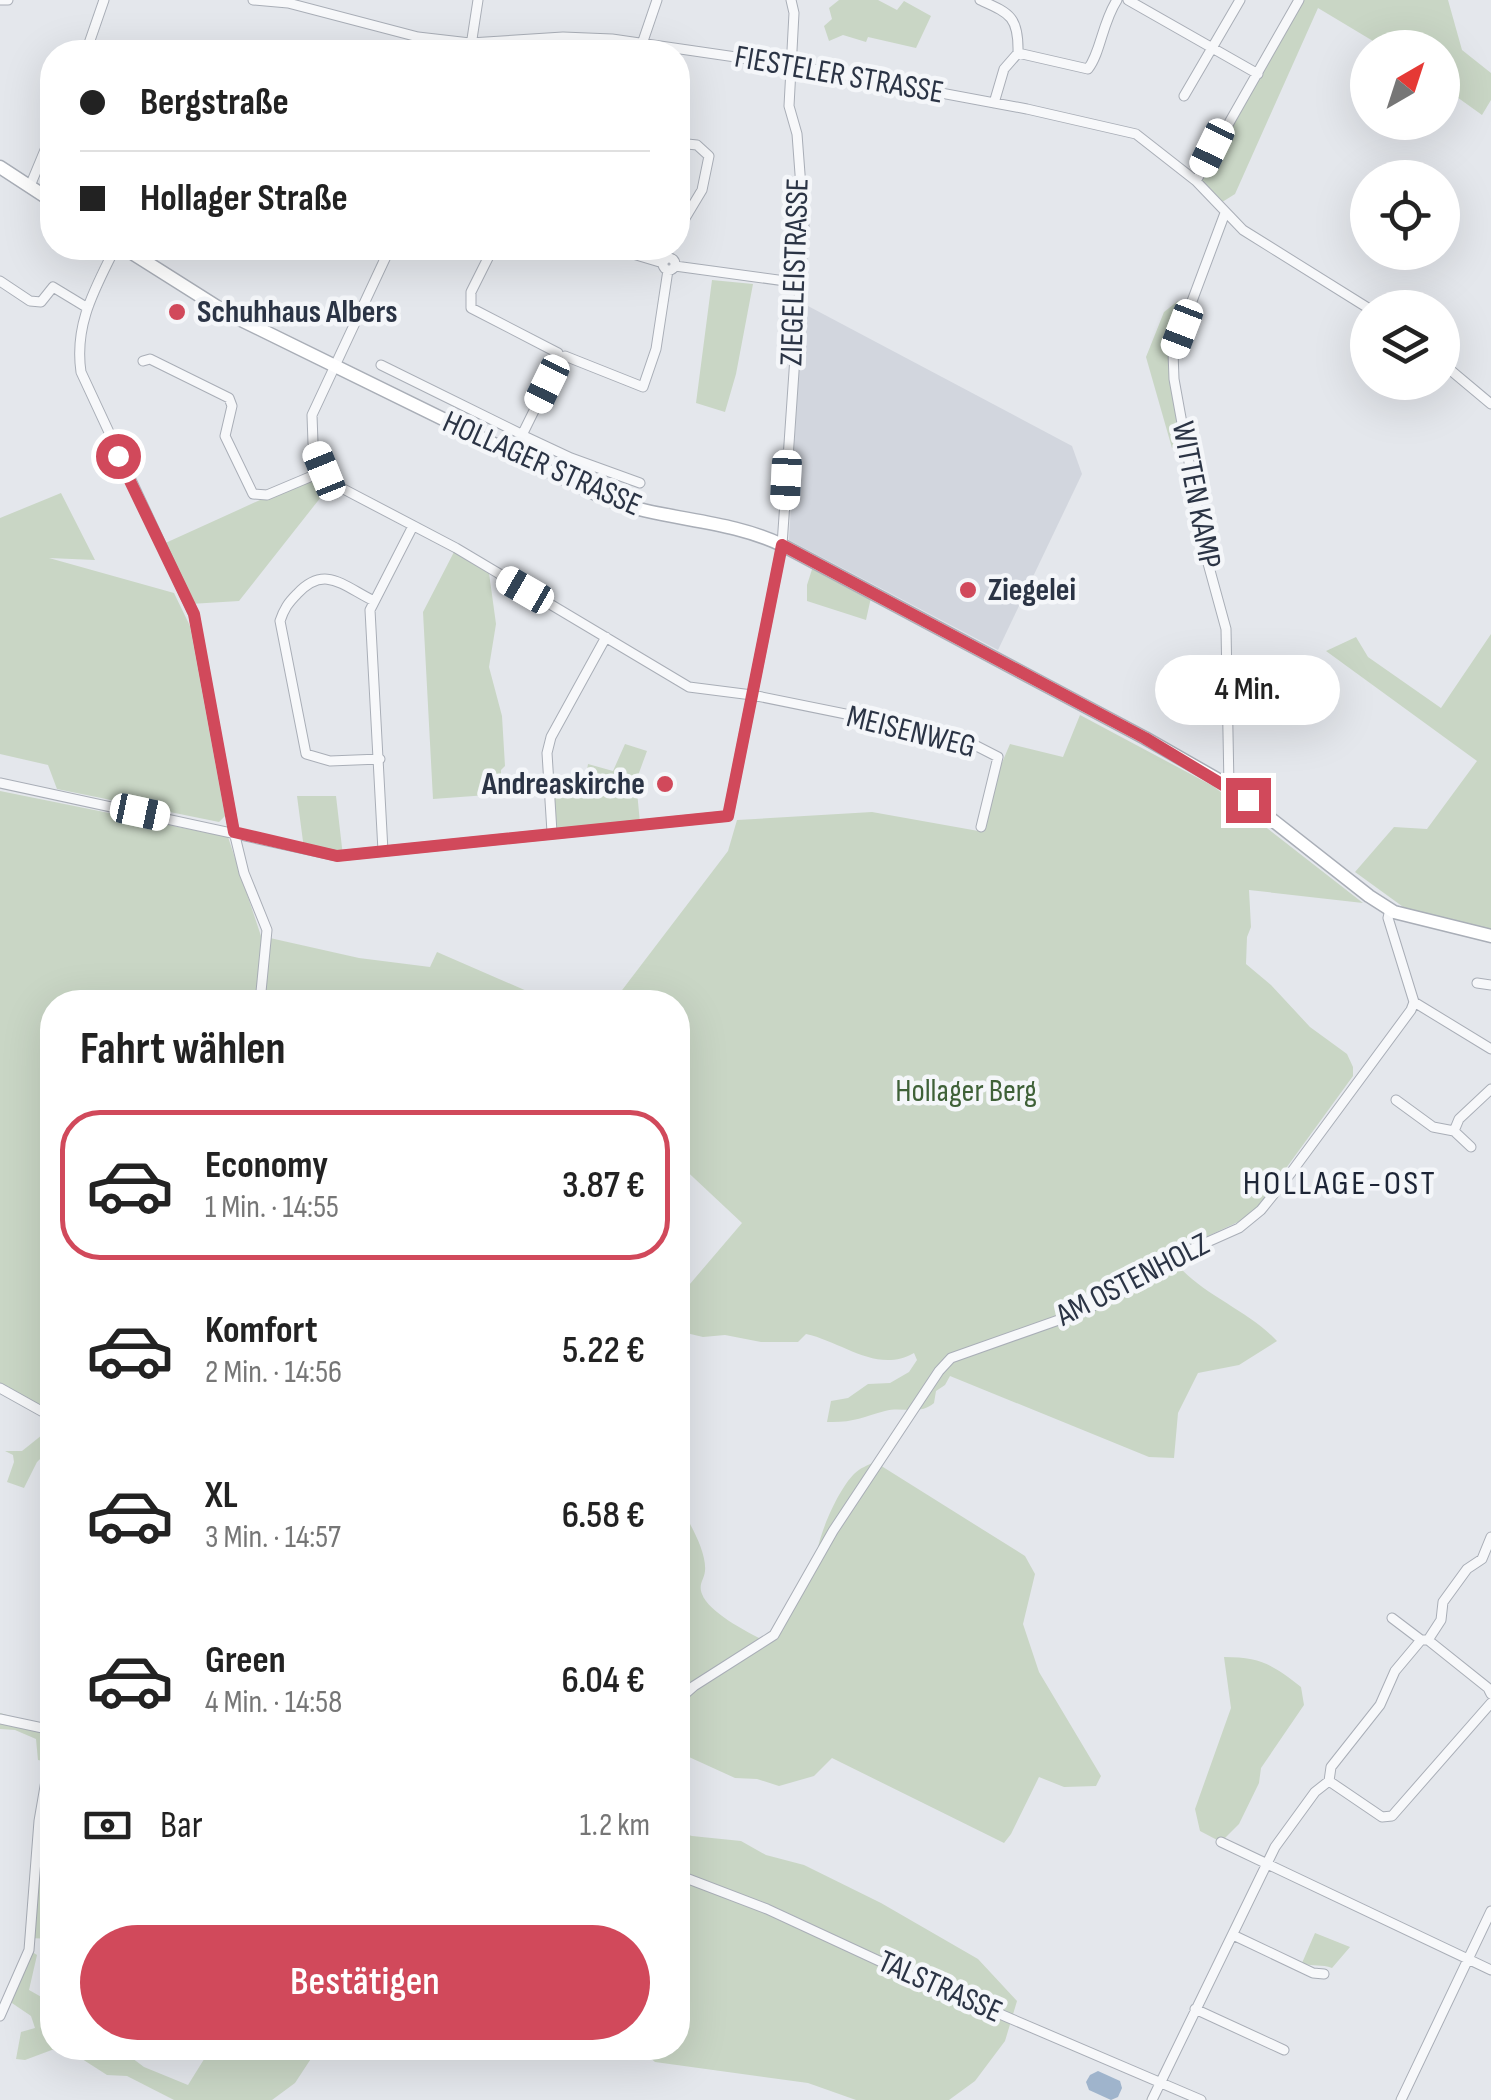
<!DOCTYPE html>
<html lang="de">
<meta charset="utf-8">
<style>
:root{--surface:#fff;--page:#f2f2f2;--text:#222;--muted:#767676;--line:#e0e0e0;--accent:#d1495b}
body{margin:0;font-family:"Sofia Sans Condensed",sans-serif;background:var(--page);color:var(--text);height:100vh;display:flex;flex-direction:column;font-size:38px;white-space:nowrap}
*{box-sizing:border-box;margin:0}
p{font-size:32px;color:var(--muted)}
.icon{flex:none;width:55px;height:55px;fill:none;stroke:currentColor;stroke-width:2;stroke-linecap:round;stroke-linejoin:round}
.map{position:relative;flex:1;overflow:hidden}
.side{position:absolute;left:40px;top:990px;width:650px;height:1070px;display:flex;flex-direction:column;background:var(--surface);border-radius:40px;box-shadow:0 10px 40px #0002}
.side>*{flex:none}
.guide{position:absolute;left:40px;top:40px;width:650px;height:220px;border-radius:40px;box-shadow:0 10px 40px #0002;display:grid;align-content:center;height:220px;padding:0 40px;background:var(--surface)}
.needle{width:65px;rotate:39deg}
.fabs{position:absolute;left:1350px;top:30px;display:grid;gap:20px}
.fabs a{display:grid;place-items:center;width:110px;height:110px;border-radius:50%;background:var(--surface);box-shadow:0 10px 40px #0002;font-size:50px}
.end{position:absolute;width:45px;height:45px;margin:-22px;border:12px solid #d1495b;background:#fff;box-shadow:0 0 0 5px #fff}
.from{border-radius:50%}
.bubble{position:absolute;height:70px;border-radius:35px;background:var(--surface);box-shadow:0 10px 40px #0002;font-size:32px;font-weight:600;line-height:70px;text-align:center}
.car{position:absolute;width:30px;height:60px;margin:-30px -15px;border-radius:12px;box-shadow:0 0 8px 2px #0007;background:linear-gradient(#fff 24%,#345 0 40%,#fff 0 76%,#345 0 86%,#fff 0)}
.guide b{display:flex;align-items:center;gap:35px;height:95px;font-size:38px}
.guide b+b{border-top:2px solid var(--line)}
.guide i{width:25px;height:25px;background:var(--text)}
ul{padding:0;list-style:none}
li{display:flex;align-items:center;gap:30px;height:150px;margin:0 20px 15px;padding:0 20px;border:5px solid transparent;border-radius:40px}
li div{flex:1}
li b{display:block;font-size:38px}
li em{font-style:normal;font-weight:600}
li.on{border-color:var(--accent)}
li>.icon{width:90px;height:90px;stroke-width:1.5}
h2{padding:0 40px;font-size:45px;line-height:120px}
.pay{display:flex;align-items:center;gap:25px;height:110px;padding:0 40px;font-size:38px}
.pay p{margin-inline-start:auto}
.button{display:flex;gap:20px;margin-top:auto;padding:20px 40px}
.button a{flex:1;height:115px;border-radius:60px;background:var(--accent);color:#fff;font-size:40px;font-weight:600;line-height:115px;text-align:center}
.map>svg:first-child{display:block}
.built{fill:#d2d6de}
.green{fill:#c9d6c5}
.water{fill:#9fb4cc}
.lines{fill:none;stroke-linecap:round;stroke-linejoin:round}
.street-casing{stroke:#a9aeb7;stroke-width:11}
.secondary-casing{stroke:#a9aeb7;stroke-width:15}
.street{stroke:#f7f8fa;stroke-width:9}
.secondary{stroke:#fff;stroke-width:12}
.route{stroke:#d1495b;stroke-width:12}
.poi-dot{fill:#d1495b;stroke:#f4f6f9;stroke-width:4}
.labels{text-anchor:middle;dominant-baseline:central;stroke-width:9;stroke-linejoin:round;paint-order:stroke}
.street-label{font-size:32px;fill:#2b3445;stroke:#f4f6f9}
.poi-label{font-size:32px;font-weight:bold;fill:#2b3445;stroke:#f4f6f9;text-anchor:start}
.park-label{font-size:32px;fill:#3f6138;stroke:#f4f6f9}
.neighbourhood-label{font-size:35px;letter-spacing:2.5px;fill:#1d2536;stroke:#f4f6f9}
</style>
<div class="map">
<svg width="1491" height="2100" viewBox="0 0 1491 2100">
<rect width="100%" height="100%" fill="#e4e7ec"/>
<path class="built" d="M808 306 1072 446 1082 474 998 650 789 540 802 311Z"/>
<path class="green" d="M839 0H878L897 10 904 1 931 16 916 48 868 37 866 42 843 35 829 41 824 26 832 19 829 8Z
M1299 0H1448L1462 50 1491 73V100L1482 115 1443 87 1442 48 1383 47 1318 8 1235 194 1219 204 1197 181Z
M712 280 753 284 736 374 725 412 696 403Z
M1178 301 1193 303 1173 352 1185 444 1172 448 1146 357 1164 312Z
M324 471 332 483 239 601 190 604 161 545Z
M61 493 95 560 49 558 174 593 190 626 225 816 219 822 57 789 48 765 0 754V518Z
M454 552 483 567 489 573 496 624 489 667 502 716 505 766 501 770V794L433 799 423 612Z
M814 563 872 593 866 620 807 601V585Z
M1491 634V929L1406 909 1355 872 1394 827 1427 829 1477 761 1326 651 1356 637 1368 657 1441 708Z
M1080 715 1213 786 1363 903 1249 890 1251 927 1247 937 1246 964 1271 985 1310 1027 1347 1054 1353 1067V1076L1257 1208 1238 1222 1169 1254C1195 1293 1245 1307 1277 1341L1239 1365 1198 1373 1178 1413 1174 1458 1149 1457 950 1376 945 1385 936 1391 934 1403C919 1416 902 1406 885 1411 863 1417 852 1423 827 1422L831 1401 848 1398 868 1384 890 1383 909 1372 917 1360 914 1353C877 1374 843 1342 806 1334L798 1342H761L725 1335 703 1337 678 1331V1298L742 1223 678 1163V1002H613L728 851 737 820 872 812 984 832 1001 765 1010 744 1063 757Z
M625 744 647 751 636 781 640 823 552 832 550 795 583 793 588 764 613 771Z
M0 791 228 837 261 936 359 958 430 967 437 952 552 1002H52V1417L0 1388Z
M297 796H336L343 856 304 849Z
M52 1427V1447L37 1462 24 1488 7 1482 14 1462 13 1455 5 1451H22Z
M875 1462 1025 1556 1035 1574 1023 1624 1039 1672 1101 1776 1096 1786 1064 1787 1039 1777 1011 1834 1004 1843 832 1758 814 1776 779 1786 757 1779 735 1778 678 1752V1503C688 1520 707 1551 705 1571 704 1580 698 1584 702 1594 709 1613 749 1633 767 1642L816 1562C816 1539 838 1490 854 1474 860 1468 868 1465 875 1462Z
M1224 1657C1261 1657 1273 1665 1301 1687L1304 1705 1261 1768 1259 1783 1239 1824 1221 1842 1200 1831 1195 1809 1231 1708Z
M0 1713 52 1728V1939L30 1938 47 1762 38 1760 36 1739 15 1730 0 1729Z
M678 1832 692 1836 741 1841 766 1855 804 1865 881 1903 978 1959 1017 2001 1005 2041 975 2081 949 2100H856L808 2083 655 2062 639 2048H678Z
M1315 1933 1350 1947 1332 1968C1322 1964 1313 1967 1302 1963Z
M29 1950 37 1955 29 1990 52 2003V2048L120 2049 144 2067 188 2085 211 2048H318L295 2083 272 2100H174L127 2076 107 2075 68 2050 57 2048 25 2060 16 2059 21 2032 35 2028 31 2016 9 2001Z"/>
<path class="water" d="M1098 2071 1120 2081 1122 2088 1118 2097 1111 2100 1089 2090 1086 2082 1090 2075Z"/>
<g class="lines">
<g class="street-casing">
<path id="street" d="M0 0H8
M253 0 288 3 418 37 470 43 563 37 612 39 791 65 1027 109 1136 134 1196 181 1243 230 1368 308
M980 0C1009 13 1019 16 1018 53
M1128 0 1258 74
M642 44 657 0
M86 52 104 0
M470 52 478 0
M1018 53 1088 69C1101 52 1102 23 1117 0
M1184 96 1240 0
M994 103 1004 69 1018 53
M678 143 697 145 709 156 702 190 678 230
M1196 181 1299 0
M30 186 52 133
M1225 213 1173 352 1174 379 1206 556 1226 629 1229 786
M115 248C95 289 74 324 81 372L194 615 234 832 244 873 267 930 260 1002
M390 248 312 415 313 443 332 483 456 548 689 687 752 695 959 737 998 757 981 827
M493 248 471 292V308L558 353
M613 248 663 263
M663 264a6 6 0 1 1 12 0a6 6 0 1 1-12 0Z
M675 266 800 283
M0 281 30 301 41 302 53 287 86 307
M565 356 643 387 656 349 668 270
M143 361 150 359 229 398 232 406 225 436 253 494 267 495 324 471
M1442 363 1491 404
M381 365 521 434
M523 433 559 360
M524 436 571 458 640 483
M374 601C343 586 325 564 297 594 288 603 284 609 280 621L306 754 330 761 380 759
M0 783 337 856 728 816 782 545 804 227 797 134 789 106 794 13 791 0
M552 832 547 753 551 737 606 637
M383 851 370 610 413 526
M1390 909 1388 918 1414 1002 1491 1049
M1477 983 1491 985
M1396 1100 1433 1127 1454 1131
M1471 1147 1454 1131 1459 1119 1491 1089
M0 1388 52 1417
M1392 1618 1421 1640
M1428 1640 1488 1688 1491 1694
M678 1700 694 1686 774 1635 833 1531 939 1371 951 1358 1087 1310 1158 1264 1239 1228 1261 1210 1290 1174 1411 1010 1414 1002
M0 1719 52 1730
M1329 1781 1382 1817 1392 1816 1491 1703
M1221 1842 1491 1970
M678 1875 767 1909 918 1979 1201 2100
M1233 1935 1313 1973 1324 1974
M1195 2009 1284 2050
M0 2016 29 1950 39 1821 52 1746
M1152 2100 1275 1847 1315 1792 1329 1781 1331 1767 1380 1705 1395 1671 1421 1640H1428L1441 1620 1443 1602 1467 1569 1482 1559 1491 1537
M1401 2100 1491 1911"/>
</g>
<g class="secondary-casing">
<path id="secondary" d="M0 167 52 201
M124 248 227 313 604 498C662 521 726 518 782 545L1145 738 1229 786 1369 896 1394 912 1491 936"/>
</g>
<use href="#street" class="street"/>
<use href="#secondary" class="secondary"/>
</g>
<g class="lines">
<path class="route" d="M118 456 194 614 234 832 337 856 728 816 782 545 1145 738 1248 800"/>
</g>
<g class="poi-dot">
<circle cx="177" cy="312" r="10"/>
<circle cx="968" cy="590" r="10"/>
<circle cx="665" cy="784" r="10"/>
</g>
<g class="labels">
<g class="street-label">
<text transform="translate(839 75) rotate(10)">FIESTELER STRASSE</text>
<text transform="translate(795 272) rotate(-88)">ZIEGELEISTRASSE</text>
<text transform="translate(542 464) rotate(24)">HOLLAGER STRASSE</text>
<text transform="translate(1196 495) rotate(79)">WITTEN KAMP</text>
<text transform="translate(911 732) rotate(14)">MEISENWEG</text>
<text transform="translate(1133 1280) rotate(-27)">AM OSTENHOLZ</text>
<text transform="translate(940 1987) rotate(24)">TALSTRASSE</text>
</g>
<g class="poi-label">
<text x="197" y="312">Schuhhaus Albers</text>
<text x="988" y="590">Ziegelei</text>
<text x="645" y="784" text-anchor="end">Andreaskirche</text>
</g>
<g class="park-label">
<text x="966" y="1091">Hollager Berg</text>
</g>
<g class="neighbourhood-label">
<text x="1340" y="1183">HOLLAGE-OST</text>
</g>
</g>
</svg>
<div class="fabs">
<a><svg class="needle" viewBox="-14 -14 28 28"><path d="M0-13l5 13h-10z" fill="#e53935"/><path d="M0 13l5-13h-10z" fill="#767676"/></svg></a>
<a><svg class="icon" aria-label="locate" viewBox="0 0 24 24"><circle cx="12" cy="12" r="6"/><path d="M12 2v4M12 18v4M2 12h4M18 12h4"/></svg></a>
<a><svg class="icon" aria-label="layers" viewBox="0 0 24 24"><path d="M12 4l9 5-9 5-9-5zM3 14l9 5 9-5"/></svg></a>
</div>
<i class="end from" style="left:118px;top:456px"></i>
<i class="end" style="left:1248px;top:800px"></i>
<div class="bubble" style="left:1155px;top:655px;width:185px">4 Min.</div>
<i class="car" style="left:1212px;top:148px;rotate:206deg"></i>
<i class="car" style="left:1182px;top:329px;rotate:201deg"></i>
<i class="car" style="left:547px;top:384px;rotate:206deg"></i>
<i class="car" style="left:324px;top:471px;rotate:338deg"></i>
<i class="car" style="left:786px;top:480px;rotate:183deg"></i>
<i class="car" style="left:525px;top:590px;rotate:300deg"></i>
<i class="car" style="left:140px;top:812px;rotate:102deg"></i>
<div class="guide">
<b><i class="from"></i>Bergstraße</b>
<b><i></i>Hollager Straße</b>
</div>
<section class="side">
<h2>Fahrt wählen</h2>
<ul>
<li class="on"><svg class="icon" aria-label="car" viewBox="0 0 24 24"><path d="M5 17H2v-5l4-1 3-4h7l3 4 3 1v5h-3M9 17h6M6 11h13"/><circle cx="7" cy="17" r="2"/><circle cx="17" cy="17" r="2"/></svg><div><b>Economy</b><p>1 Min. · 14:55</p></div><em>3.87 €</em></li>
<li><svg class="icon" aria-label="car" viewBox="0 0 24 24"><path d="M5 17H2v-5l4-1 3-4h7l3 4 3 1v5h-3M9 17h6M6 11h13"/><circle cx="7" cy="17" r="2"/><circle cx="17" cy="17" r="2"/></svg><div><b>Komfort</b><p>2 Min. · 14:56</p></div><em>5.22 €</em></li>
<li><svg class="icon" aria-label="car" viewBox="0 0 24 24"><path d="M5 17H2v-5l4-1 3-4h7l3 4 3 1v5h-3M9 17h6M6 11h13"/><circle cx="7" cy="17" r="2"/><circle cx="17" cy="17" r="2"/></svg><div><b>XL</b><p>3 Min. · 14:57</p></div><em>6.58 €</em></li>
<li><svg class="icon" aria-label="car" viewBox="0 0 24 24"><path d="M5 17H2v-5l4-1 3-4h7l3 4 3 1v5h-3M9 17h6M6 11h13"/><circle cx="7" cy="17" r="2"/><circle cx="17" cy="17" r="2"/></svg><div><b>Green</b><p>4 Min. · 14:58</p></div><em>6.04 €</em></li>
</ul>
<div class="pay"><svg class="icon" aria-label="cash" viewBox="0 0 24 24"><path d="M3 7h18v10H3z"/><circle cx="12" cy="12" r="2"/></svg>Bar<p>1.2 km</p></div>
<div class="button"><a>Bestätigen</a></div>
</section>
</div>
